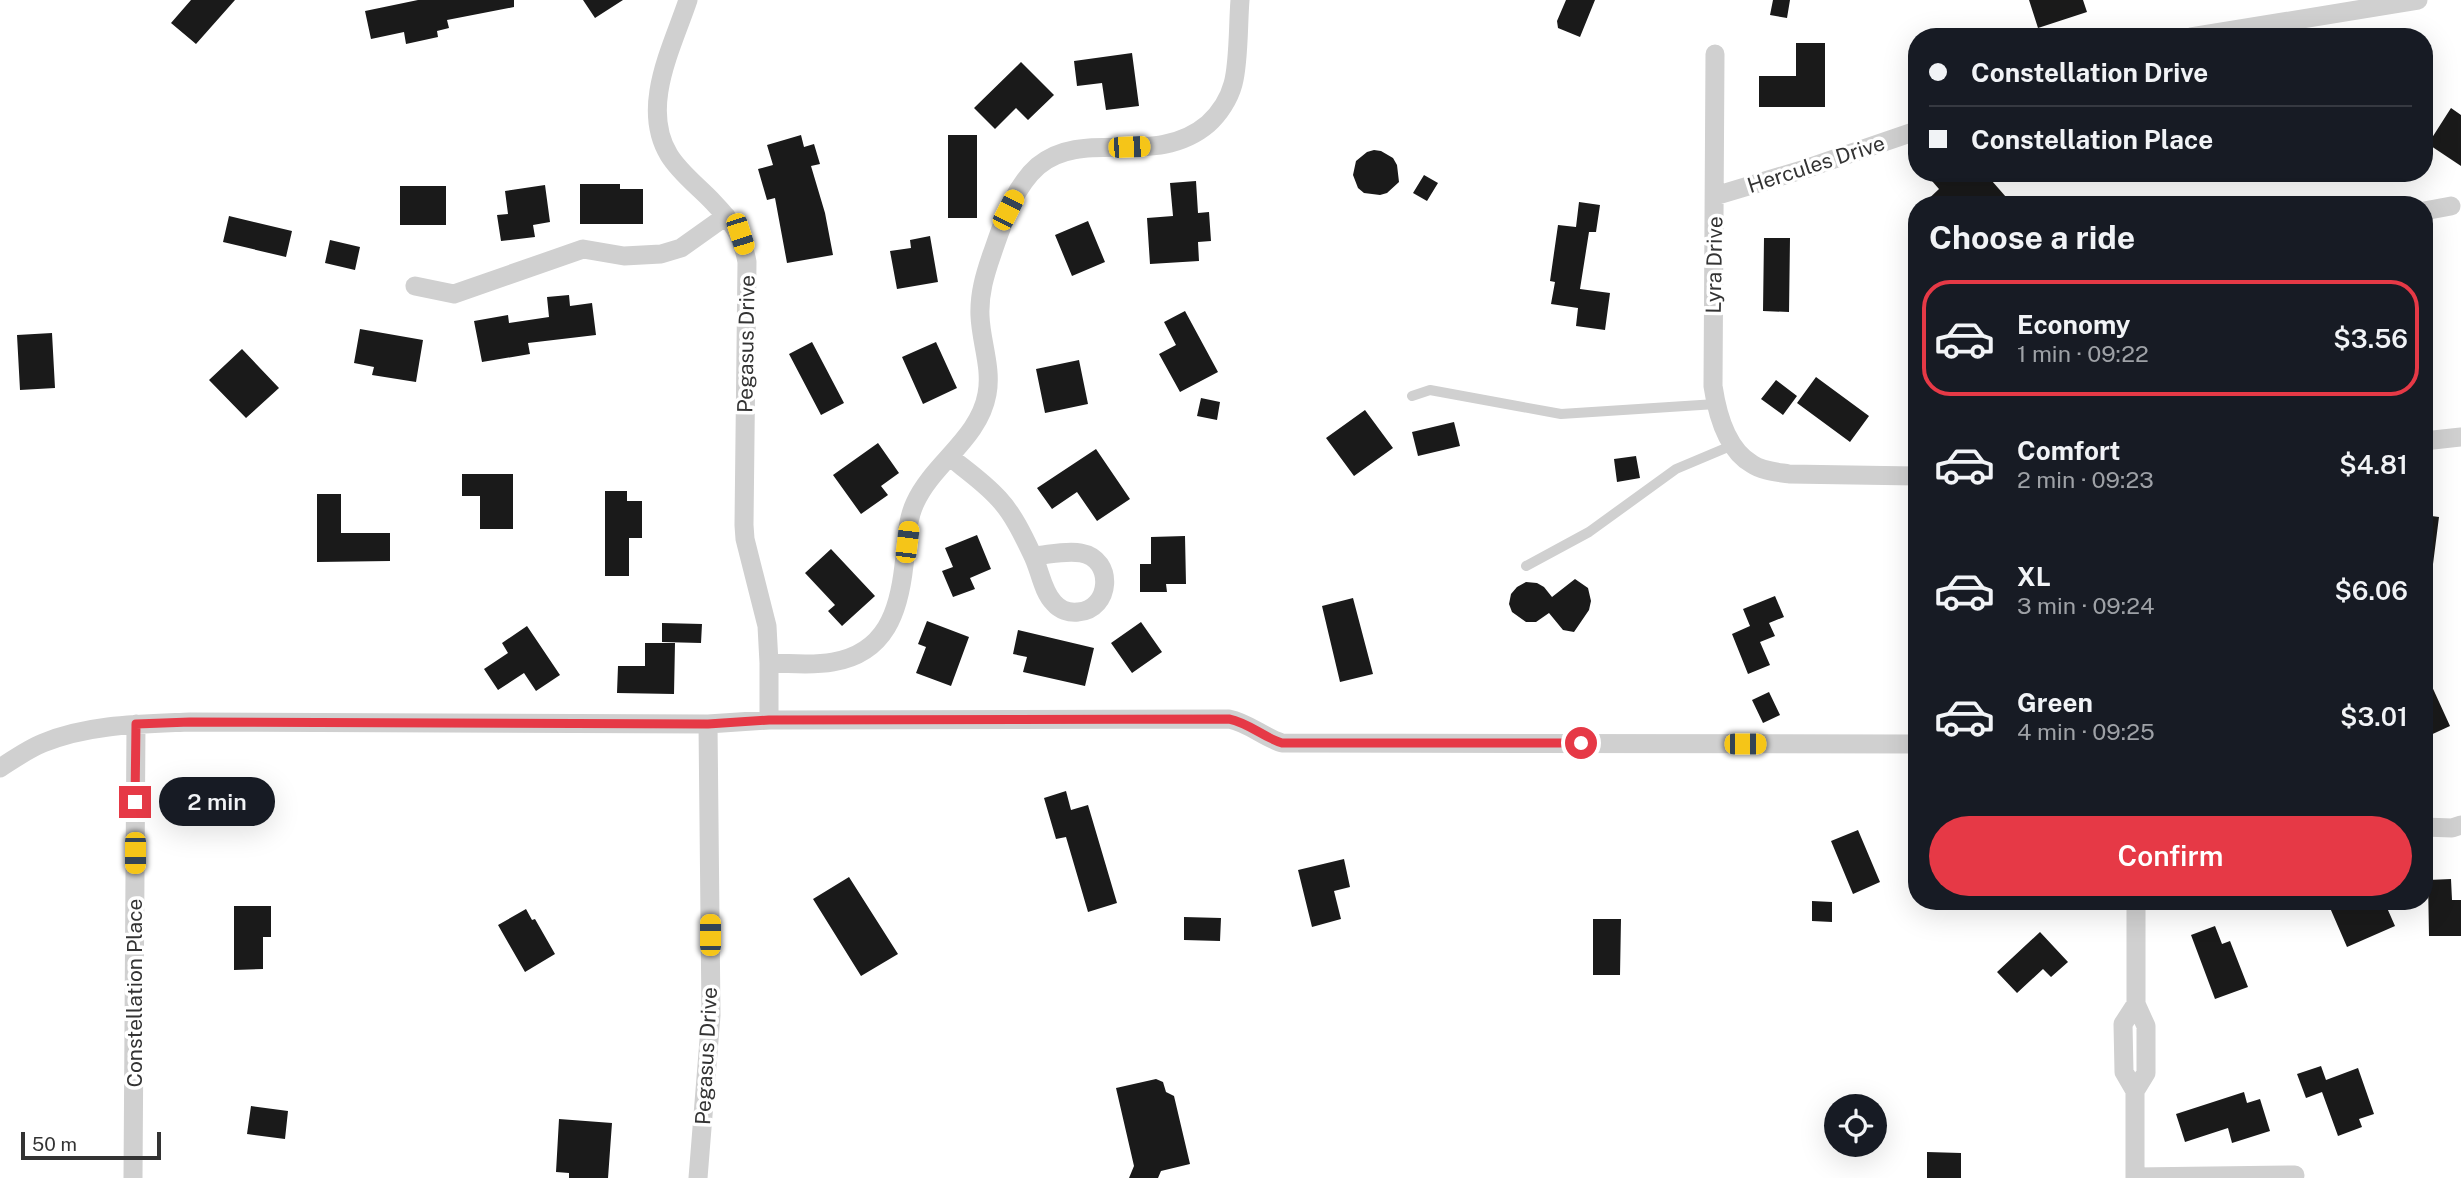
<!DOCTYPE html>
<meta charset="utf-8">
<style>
:root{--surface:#171b24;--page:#242831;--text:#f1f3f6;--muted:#9ea1a6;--line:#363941;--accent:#e63946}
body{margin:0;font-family:"Public Sans",sans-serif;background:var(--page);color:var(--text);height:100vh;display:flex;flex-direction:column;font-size:26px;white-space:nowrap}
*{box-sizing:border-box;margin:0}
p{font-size:23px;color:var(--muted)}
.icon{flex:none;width:38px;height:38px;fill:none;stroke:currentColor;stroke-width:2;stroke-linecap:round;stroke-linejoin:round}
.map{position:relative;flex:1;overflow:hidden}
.drawer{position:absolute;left:1908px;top:196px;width:525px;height:714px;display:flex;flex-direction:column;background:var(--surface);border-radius:28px;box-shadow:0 7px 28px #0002}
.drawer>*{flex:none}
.banner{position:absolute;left:1908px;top:28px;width:525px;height:154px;border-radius:28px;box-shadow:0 7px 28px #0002;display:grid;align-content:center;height:154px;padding:0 21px;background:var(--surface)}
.buttons{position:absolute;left:1824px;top:1094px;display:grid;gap:14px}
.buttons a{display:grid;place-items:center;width:63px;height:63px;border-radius:50%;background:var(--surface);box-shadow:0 7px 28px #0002;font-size:35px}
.scale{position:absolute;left:21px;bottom:18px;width:140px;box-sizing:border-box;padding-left:7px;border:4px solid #333;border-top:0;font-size:19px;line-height:24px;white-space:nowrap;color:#333;-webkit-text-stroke:5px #fff;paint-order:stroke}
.end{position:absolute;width:32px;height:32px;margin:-16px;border:9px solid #e63946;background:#fff;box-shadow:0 0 0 4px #fff}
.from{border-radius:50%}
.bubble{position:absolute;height:49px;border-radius:24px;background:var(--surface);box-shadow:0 7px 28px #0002;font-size:23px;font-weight:600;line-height:49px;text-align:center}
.car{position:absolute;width:21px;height:42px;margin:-21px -10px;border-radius:9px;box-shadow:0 0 5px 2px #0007;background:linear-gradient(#f5c518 24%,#345 0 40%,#f5c518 0 76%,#345 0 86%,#f5c518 0)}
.banner b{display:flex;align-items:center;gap:24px;height:66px;font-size:26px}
.banner b+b{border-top:2px solid var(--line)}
.banner i{width:18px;height:18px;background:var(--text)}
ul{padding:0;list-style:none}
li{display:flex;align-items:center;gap:21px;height:116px;margin:0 14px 10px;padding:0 7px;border:4px solid transparent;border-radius:28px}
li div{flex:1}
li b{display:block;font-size:26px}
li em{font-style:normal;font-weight:600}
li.on{border-color:var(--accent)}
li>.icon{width:63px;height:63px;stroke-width:1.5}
h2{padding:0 21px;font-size:32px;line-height:84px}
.action{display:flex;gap:14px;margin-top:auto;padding:14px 21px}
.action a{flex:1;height:80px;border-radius:42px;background:var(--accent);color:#fff;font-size:28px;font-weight:600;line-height:80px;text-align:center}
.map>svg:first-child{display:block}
.building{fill:#1a1a1a}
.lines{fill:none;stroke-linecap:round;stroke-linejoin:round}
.lane{stroke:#d0d0d0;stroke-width:10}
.street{stroke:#d0d0d0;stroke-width:19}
.route{stroke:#e63946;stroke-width:9}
.labels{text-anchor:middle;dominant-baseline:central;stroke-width:7;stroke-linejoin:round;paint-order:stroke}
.street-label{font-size:21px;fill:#333;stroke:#fff}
</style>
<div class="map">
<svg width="2461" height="1178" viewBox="0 0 2461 1178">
<rect width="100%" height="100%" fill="#fff"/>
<path class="building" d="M191 0H235L196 44 171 23Z
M418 0H514V7L447 20 449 28 437 31 438 37 406 44 404 32 371 39 365 11Z
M583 0H623L595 18Z
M1566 0H1595L1580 37 1558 28 1557 21Z
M1773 0H1790L1787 18 1770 15Z
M2029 0H2083L2087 12 2038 28Z
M1796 43H1825V107H1759V76H1796Z
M1132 53 1139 106 1106 110 1102 83 1077 86 1074 61Z
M1021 62 1054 95 1028 120 1016 108 995 129 974 108Z
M2451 108 2461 115V166L2428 144Z
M801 135 804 147 814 144 820 164 811 166 825 213 833 255 787 263 775 198 767 200 758 169 773 165 767 145Z
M948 135H977V218H948Z
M1374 150 1381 151 1393 158 1397 165 1399 182 1387 193 1380 195 1364 193 1358 188 1353 175 1356 161 1367 152Z
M1925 173H1985L2013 205H1922L1939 189Z
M1424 175 1438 183 1427 201 1413 193Z
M1196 181 1198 213 1209 212 1211 241 1198 242 1199 261 1150 264 1147 218 1173 216 1170 183Z
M580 184H620V189H643V224H580Z
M545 185 550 222 533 225 535 237 501 241 497 215 508 214 505 191Z
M400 186H446V225H400Z
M1579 202 1600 205 1596 232H1589L1580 289 1610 293 1605 330 1576 326 1578 308 1551 304 1555 282 1550 281 1558 225 1576 227Z
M229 216 292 231 286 257 223 242Z
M1088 221 1105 262 1072 276 1055 235Z
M930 236 938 282 897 289 890 251 911 248 910 240Z
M1764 238H1790L1789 312 1763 311Z
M330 240 360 247 355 270 325 263Z
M569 295 570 306 592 303 596 335 528 343 530 354 482 362 474 321 508 315 509 323 549 317 547 297Z
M1185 311 1218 372 1180 392 1159 354 1176 345 1164 322Z
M360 329 423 340 416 382 372 375 374 367 354 363Z
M52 333 55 388 20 390 17 335Z
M812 342 844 403 821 415 789 354Z
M936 342 957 388 923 404 902 357Z
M242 349 279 388 246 418 209 380Z
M1079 360 1088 404 1045 413 1036 369Z
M1816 377 1869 416 1850 442 1797 403Z
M1776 380 1797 396 1783 415 1761 399Z
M1201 398 1220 402 1217 420 1197 416Z
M1365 410 1393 448 1354 476 1326 438Z
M1454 422 1460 446 1418 456 1412 432Z
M878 443 899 473 881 486 888 495 861 514 833 475Z
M1096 449 1130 499 1097 521 1077 492 1052 509 1037 488Z
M1636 456 1640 478 1617 482 1614 459Z
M462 474H513V529H480V496H462Z
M605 491H627V501H642V538H629V576H605Z
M317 494H341V533H390V561L317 562Z
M2424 515 2439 517 2433 564 2424 563Z
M977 535 991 569 970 578 975 589 953 597 942 571 953 567 945 548Z
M1185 536 1186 584H1166L1167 592H1140V564H1151V537Z
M831 549 875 596 842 626 828 611 835 605 805 573Z
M1575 579 1588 588 1591 601 1589 610 1574 632 1563 630 1549 613 1536 622H1526L1512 612 1509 604 1511 594 1517 587 1526 582 1537 583 1544 587 1552 597Z
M1775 596 1784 617 1769 623 1775 636 1760 642 1770 665 1748 674 1732 634 1750 626 1743 609Z
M1353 598 1373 674 1340 682 1322 606Z
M927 621 969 637 951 686 916 673 926 647 918 644Z
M1141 622 1162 652 1132 673 1111 643Z
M662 623 702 624 701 643 662 642Z
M527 626 560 675 536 691 524 673 498 690 484 669 508 653 502 643Z
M1018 630 1094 648 1085 686 1023 672 1027 657 1013 654Z
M645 643H675L674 694 617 693 618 666H645Z
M2424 669 2450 726 2424 738Z
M1769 692 1780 715 1763 723 1752 700Z
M1066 791 1071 810 1088 805 1117 903 1088 912 1066 837 1056 839 1044 798Z
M1858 830 1880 882 1853 894 1831 841Z
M1344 859 1350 887 1334 891 1341 919 1312 927 1298 870Z
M849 877 898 954 861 976 813 899Z
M2451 879 2452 900H2461V936H2429L2428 880Z
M1812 901 1832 902V922L1812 921Z
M2327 901H2384L2395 926 2347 947Z
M234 906H271V937H263V969L234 970Z
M526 909 532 920 535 919 555 954 525 972 498 925Z
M1184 917 1221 918 1220 941 1184 940Z
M1593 919H1621L1620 975H1593Z
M2215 926 2222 944 2230 941 2248 987 2215 999 2191 935Z
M2040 932 2068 962 2051 977 2043 969 2017 993 1997 972Z
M2321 1066 2326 1080 2358 1068 2374 1114 2359 1119 2362 1127 2338 1136 2322 1092 2306 1098 2297 1074Z
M1156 1079 1163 1082 1166 1092 1174 1096 1190 1164 1161 1171 1158 1178H1129L1134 1166 1116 1088Z
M2244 1092 2247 1103 2260 1099 2270 1131 2232 1143 2228 1128 2185 1142 2176 1114Z
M251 1106 288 1111 285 1139 247 1134Z
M559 1119 612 1123 608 1178H569V1173L556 1172Z
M1927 1152 1961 1153V1178H1927Z"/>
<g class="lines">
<path class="lane" d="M1412 396 1430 390 1561 414 1716 404
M1526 566 1589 532 1676 469 1733 445"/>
<path class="street" d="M688 0C672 48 640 107 669 155 680 173 699 187 713 202 732 222 742 234 747 262L744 525 745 539 767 626 769 663V720
M2191 37 2418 0
M1715 54 1713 386C1717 413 1726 449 1752 464 1762 471 1777 472 1789 474L1916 476
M1715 196 1805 169 1916 131
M2424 211 2451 206
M415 286 454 294 583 249 624 256 661 254 681 248 726 216
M2424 441 2461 437
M950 457C966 470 985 483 999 499 1013 514 1023 535 1032 554 1040 569 1042 591 1054 603 1060 610 1069 613 1078 612 1111 610 1115 559 1081 553 1066 550 1048 555 1033 556
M769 663C790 663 812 666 833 662 886 653 899 611 904 565 907 545 906 522 915 503 933 463 979 439 987 394 992 368 981 342 980 316 979 294 985 274 992 254 1003 223 1013 188 1038 166 1084 127 1155 169 1208 124 1219 114 1229 99 1233 84 1239 63 1238 24 1240 0
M0 768C14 759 28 749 43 743 89 724 141 724 190 722L708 724 769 720 1229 719C1249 723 1263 737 1282 743L1916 744
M2424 827 2452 828 2461 825
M2135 1091 2124 1072 2123 1024 2136 1004
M2135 1177 2295 1175
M133 1178 136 724
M698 1178 711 1015 708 724
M2135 1178V1091L2146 1073V1026L2136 1004V901"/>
</g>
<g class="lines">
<path class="route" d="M135 802 136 724 190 722 708 724 769 720 1229 719C1249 723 1263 737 1282 743H1581"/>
</g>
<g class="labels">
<g class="street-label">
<text transform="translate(1816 164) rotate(-18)">Hercules Drive</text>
<text transform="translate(1714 265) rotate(-89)">Lyra Drive</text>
<text transform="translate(746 344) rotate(-89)">Pegasus Drive</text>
<text transform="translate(134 993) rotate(-90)">Constellation Place</text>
<text transform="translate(706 1056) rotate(-87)">Pegasus Drive</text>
</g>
</g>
</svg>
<div class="buttons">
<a><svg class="icon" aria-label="locate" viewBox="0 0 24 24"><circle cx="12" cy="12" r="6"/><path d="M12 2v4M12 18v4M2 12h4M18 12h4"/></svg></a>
</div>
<div class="scale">50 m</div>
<i class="end from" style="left:1581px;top:743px"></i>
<i class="end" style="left:135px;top:802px"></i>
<div class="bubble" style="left:159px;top:777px;width:116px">2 min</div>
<i class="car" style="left:1129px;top:147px;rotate:88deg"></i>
<i class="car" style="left:1008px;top:210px;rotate:27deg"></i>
<i class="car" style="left:740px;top:234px;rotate:162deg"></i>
<i class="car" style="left:907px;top:542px;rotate:7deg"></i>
<i class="car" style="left:1745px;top:744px;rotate:90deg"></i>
<i class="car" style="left:135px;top:853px;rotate:180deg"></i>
<i class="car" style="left:710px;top:935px;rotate:0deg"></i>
<div class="banner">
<b><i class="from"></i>Constellation Drive</b>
<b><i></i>Constellation Place</b>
</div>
<section class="drawer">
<h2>Choose a ride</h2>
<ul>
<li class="on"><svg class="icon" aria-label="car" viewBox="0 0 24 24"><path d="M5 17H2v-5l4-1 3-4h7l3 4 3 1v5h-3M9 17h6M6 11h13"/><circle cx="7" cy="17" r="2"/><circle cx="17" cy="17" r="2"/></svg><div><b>Economy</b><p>1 min · 09:22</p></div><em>$3.56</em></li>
<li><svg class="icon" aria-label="car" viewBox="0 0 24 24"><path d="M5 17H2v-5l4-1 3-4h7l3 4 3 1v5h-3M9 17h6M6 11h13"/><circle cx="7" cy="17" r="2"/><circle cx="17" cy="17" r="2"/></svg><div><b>Comfort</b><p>2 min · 09:23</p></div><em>$4.81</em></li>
<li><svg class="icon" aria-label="car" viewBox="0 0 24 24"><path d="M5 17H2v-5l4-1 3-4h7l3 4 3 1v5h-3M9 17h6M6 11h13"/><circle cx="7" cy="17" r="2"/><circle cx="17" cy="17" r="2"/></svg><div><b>XL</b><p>3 min · 09:24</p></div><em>$6.06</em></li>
<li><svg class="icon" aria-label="car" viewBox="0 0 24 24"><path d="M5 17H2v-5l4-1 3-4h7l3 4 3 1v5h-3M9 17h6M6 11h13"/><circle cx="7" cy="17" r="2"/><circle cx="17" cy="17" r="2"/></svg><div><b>Green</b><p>4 min · 09:25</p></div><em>$3.01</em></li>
</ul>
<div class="action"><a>Confirm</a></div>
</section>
</div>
